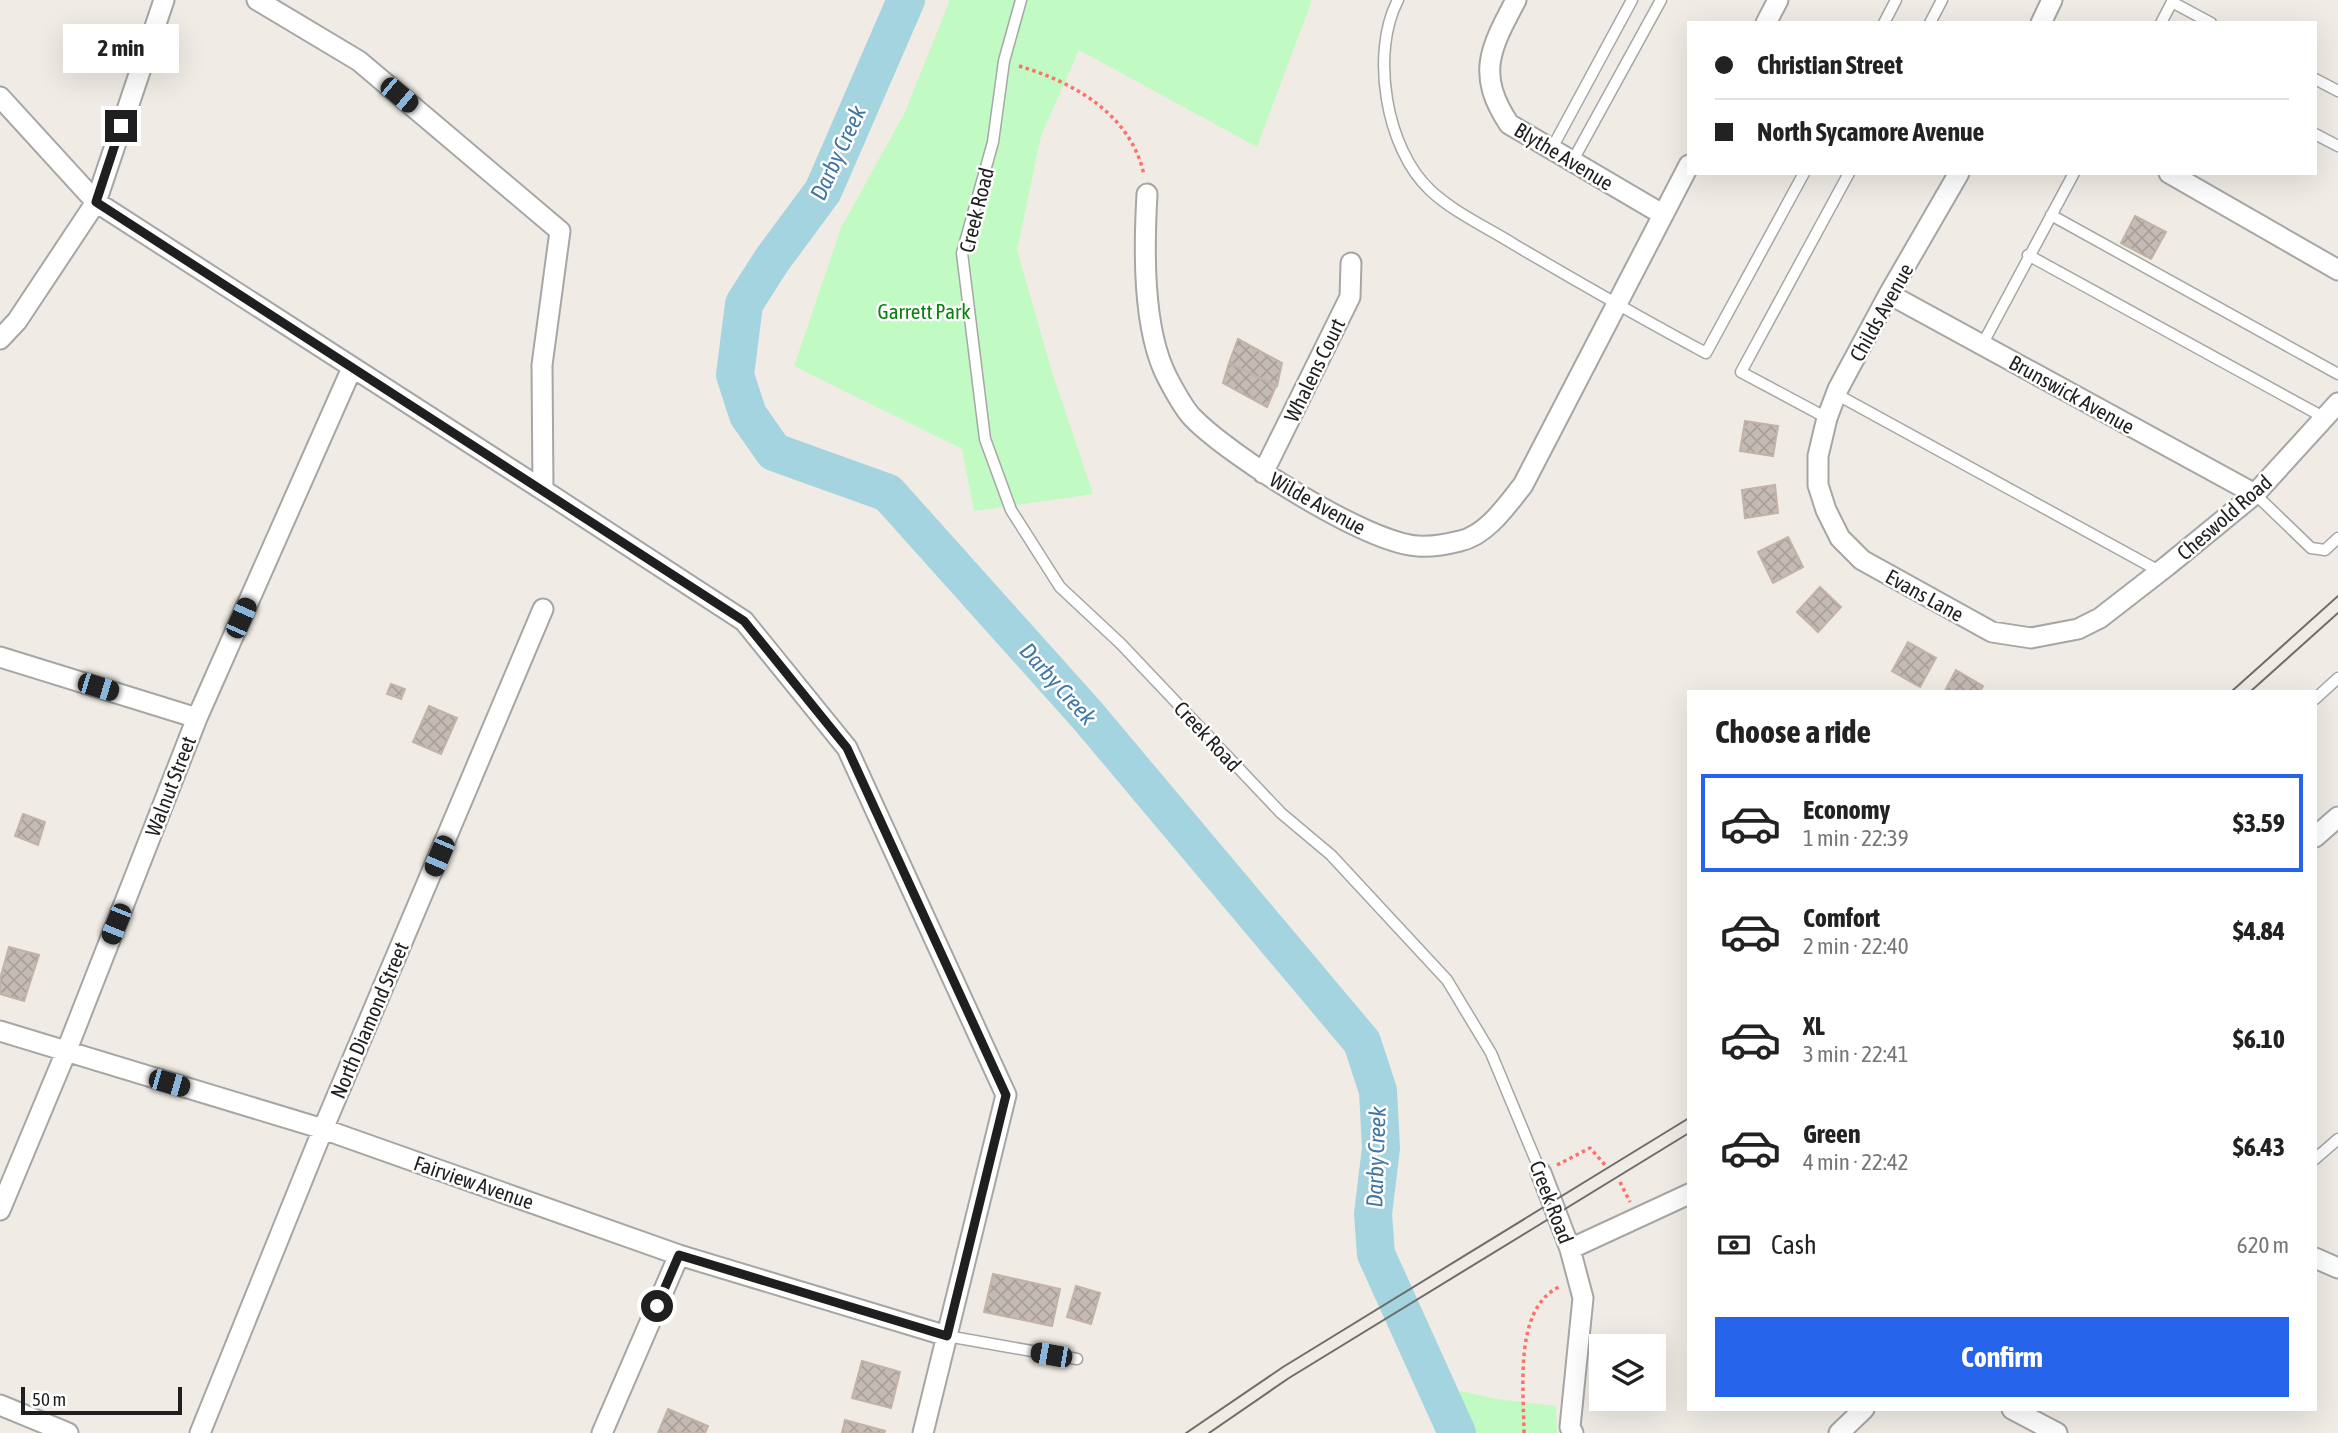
<!DOCTYPE html>
<meta charset="utf-8">
<style>
:root{--surface:#fff;--page:#f2f2f2;--text:#222;--muted:#767676;--line:#e0e0e0;--accent:#2563eb}
body{margin:0;font-family:"Asap Condensed",sans-serif;background:var(--page);color:var(--text);height:100vh;display:flex;flex-direction:column;font-size:26px;white-space:nowrap}
*{box-sizing:border-box;margin:0}
p{font-size:23px;color:var(--muted)}
.icon{flex:none;width:38px;height:38px;fill:none;stroke:currentColor;stroke-width:2;stroke-linecap:round;stroke-linejoin:round}
.map{position:relative;flex:1;overflow:hidden}
.panel{position:absolute;left:1687px;top:690px;width:630px;height:721px;display:flex;flex-direction:column;background:var(--surface);border-radius:0px;box-shadow:0 7px 28px #0002}
.panel>*{flex:none}
.banner{position:absolute;left:1687px;top:21px;width:630px;height:154px;border-radius:0px;box-shadow:0 7px 28px #0002;display:grid;align-content:center;height:154px;padding:0 28px;background:var(--surface)}
.controls{position:absolute;left:1589px;top:1334px;display:grid;gap:14px}
.controls a{display:grid;place-items:center;width:77px;height:77px;border-radius:0px;background:var(--surface);box-shadow:0 7px 28px #0002;font-size:35px}
.scale{position:absolute;left:21px;bottom:18px;width:161px;box-sizing:border-box;padding-left:7px;border:4px solid #1f1f1f;border-top:0;font-size:19px;line-height:24px;white-space:nowrap;color:#1f1f1f;-webkit-text-stroke:5px #fff;paint-order:stroke}
.end{position:absolute;width:32px;height:32px;margin:-16px;border:9px solid #1f1f1f;background:#fff;box-shadow:0 0 0 4px #fff}
.from{border-radius:50%}
.bubble{position:absolute;height:49px;border-radius:0px;background:var(--surface);box-shadow:0 7px 28px #0002;font-size:23px;font-weight:700;line-height:49px;text-align:center}
.car{position:absolute;width:21px;height:42px;margin:-21px -10px;border-radius:9px;box-shadow:0 0 5px 2px #0007;background:linear-gradient(#222 24%,#8ab4d8 0 40%,#222 0 76%,#8ab4d8 0 86%,#222 0)}
.banner b{display:flex;align-items:center;gap:24px;height:66px;font-size:26px}
.banner b+b{border-top:2px solid var(--line)}
.banner i{width:18px;height:18px;background:var(--text)}
ul{padding:0;list-style:none}
li{display:flex;align-items:center;gap:21px;height:98px;margin:0 14px 10px;padding:0 14px;border:4px solid transparent;border-radius:0px}
li div{flex:1}
li b{display:block;font-size:26px}
li em{font-style:normal;font-weight:700}
li.selected{border-color:var(--accent)}
li>.icon{width:63px;height:63px;stroke-width:1.5}
h2{padding:0 28px;font-size:32px;line-height:84px}
.pay{display:flex;align-items:center;gap:18px;height:77px;padding:0 28px;font-size:26px}
.pay p{margin-inline-start:auto}
.button{display:flex;gap:14px;margin-top:auto;padding:14px 28px}
.button a{flex:1;height:80px;border-radius:0px;background:var(--accent);color:#fff;font-size:28px;font-weight:700;line-height:80px;text-align:center}
.map>svg:first-child{display:block}
.park{fill:#c1fbc3}
.lines{fill:none;stroke-linecap:round;stroke-linejoin:round}
.river{stroke:#a4d4df;stroke-width:38}
.building{fill:url(#building-cross-hatch);stroke:#c2b2a7;stroke-width:2}
.service-casing{stroke:#a6a6a6;stroke-width:13}
.minor-casing{stroke:#a6a6a6;stroke-width:23}
.path{stroke:#fe7168;stroke-width:3.5;stroke-dasharray:3.5 3.5;stroke-linecap:butt}
.service{stroke:#fff;stroke-width:10}
.minor{stroke:#fff;stroke-width:19}
.tram{stroke:#6d6d6d;stroke-width:2}
.route{stroke:#1f1f1f;stroke-width:9}
.labels{text-anchor:middle;dominant-baseline:central;stroke-width:5;stroke-linejoin:round;paint-order:stroke}
.street-label{font-size:21px;fill:#1f1f1f;stroke:#fff}
.park-label{font-size:21px;fill:#08820d;stroke:#fff}
.water-label{font-size:23px;font-style:italic;fill:#4276a2;stroke:#fff}
</style>
<div class="map">
<svg width="2338" height="1433" viewBox="0 0 2338 1433">
<defs>
<pattern id="building-cross-hatch" width="8" height="8" patternUnits="userSpaceOnUse" patternTransform="scale(1.75)"><rect width="8" height="8" fill="#c5bbb4"/><path d="M0 0l8 8M0 8l8-8" fill="none" stroke="#a9a09a"/></pattern>
</defs>
<rect width="100%" height="100%" fill="#f0ece5"/>
<path class="park" d="M950 0H1312L1257 147 1079 50 1041 136 1017 250 1052 372 1093 494 974 511 962 449 794 366 841 228 905 112Z
M1437 1386 1497 1399 1556 1406 1557 1433H1440Z"/>
<g class="lines">
<path class="river" d="M906 0 823 191 772 260 744 304 735 375 748 415 774 452 888 493 1087 715 1362 1042 1378 1091 1381 1148 1373 1214 1376 1254 1457 1433"/>
</g>
<path class="building" d="M2135 216 2166 232 2151 259 2121 243Z
M1238 339 1282 363 1277 386 1229 363Z
M1229 363 1276 386 1267 407 1223 383Z
M1745 421 1778 426 1773 456 1740 451Z
M1775 485 1778 513 1745 518 1742 490Z
M1788 537 1803 567 1773 583 1758 552Z
M1820 587 1841 607 1818 632 1797 612Z
M1908 642 1936 658 1920 687 1892 671Z
M1956 670 1983 686 1980 691H1945Z
M391 684 405 689 401 699 387 694Z
M429 706 457 718 441 754 413 742Z
M23 814 45 822 38 845 15 836Z
M9 947 39 955 24 1001 0 994V979Z
M993 1274 1060 1289 1052 1326 984 1312Z
M1076 1286 1100 1293 1091 1324 1067 1317Z
M862 1361 900 1372 891 1408 852 1398Z
M668 1409 708 1426 705 1433H658Z
M845 1420 885 1431 884 1433H842Z"/>
<g class="lines">
<g class="service-casing">
<path id="service" d="M1021 0 1004 61 993 142 962 253 985 439 1011 510 1060 587 1121 644 1281 813 1331 855 1447 980 1491 1053 1541 1173
M1398 0C1370 53 1386 149 1430 190 1453 212 1488 228 1515 245 1578 282 1642 319 1706 353L1804 173
M2172 2 2211 23
M1884 23 1896 0
M1930 23 1942 0
M2161 23 2173 0
M2315 79 2338 91
M2315 134 2338 146
M1551 150 1632 0
M1572 162 1661 0
M2051 215 2338 374
M2028 255 2325 418
M1982 345 2074 173
M1836 394 2161 572
M1827 418 1741 372 1849 173
M2255 494 2311 548 2325 550 2338 538
M2315 699 2338 678
M2315 1159 2338 1139
M947 1336 1077 1359"/>
</g>
<g class="minor-casing">
<path id="minor" d="M257 0 359 61 560 231 542 365 543 490 744 621 847 748 1006 1095 923 1433
M1516 0C1490 49 1476 74 1509 124L1662 214
M1766 23 1778 0
M2041 23 2052 0
M0 97 96 202 543 490
M1959 173 1889 294 1838 389 1827 418 1818 456V485L1826 510 1840 538 1862 560 1992 632 2031 638 2078 629 2100 618 2167 566 2255 494 2338 403
M2169 173 2338 270
M1147 194C1144 247 1142 328 1167 377 1174 390 1183 408 1193 418 1230 456 1366 543 1418 546 1430 547 1448 544 1460 541 1487 535 1507 505 1523 485L1689 165
M1889 294 2255 494
M0 339 17 321 96 202 164 0
M1263 473 1350 297 1351 263
M0 657 197 718
M2315 837 2338 817
M0 1031 323 1129 679 1255 947 1336
M1541 1173 1570 1249 1583 1298 1570 1427 1573 1433
M0 1210 66 1052 197 718 352 368
M1570 1249 1689 1194
M2315 1258 2338 1268
M0 1405 68 1433
M2012 1409 2057 1433
M200 1433 323 1129 543 609
M602 1433 679 1255
M1839 1433 1864 1409"/>
</g>
<path class="path" d="M1019 66C1073 82 1131 114 1144 175
M1557 1165 1590 1148 1606 1166
M1620 1182 1630 1202
M1524 1433C1524 1391 1513 1309 1559 1287"/>
<use href="#service" class="service"/>
<use href="#minor" class="minor"/>
<path class="tram" d="M2232 691 2338 596
M2251 691 2338 613
M1186 1433 1283 1367 1689 1118
M1209 1433 1289 1378 1689 1133"/>
</g>
<g class="lines">
<path class="route" d="M121 126 96 202 744 621 847 748 1006 1095 947 1336 679 1255 657 1306"/>
</g>
<g class="labels">
<g class="street-label">
<text transform="translate(1564 156) rotate(31)">Blythe Avenue</text>
<text transform="translate(976 210) rotate(-76)">Creek Road</text>
<text transform="translate(1881 312) rotate(-61)">Childs Avenue</text>
<text transform="translate(1314 370) rotate(-64)">Whalens Court</text>
<text transform="translate(2072 394) rotate(29)">Brunswick Avenue</text>
<text transform="translate(1318 503) rotate(29)">Wilde Avenue</text>
<text transform="translate(2224 517) rotate(-41)">Cheswold Road</text>
<text transform="translate(1925 595) rotate(29)">Evans Lane</text>
<text transform="translate(1208 736) rotate(47)">Creek Road</text>
<text transform="translate(170 786) rotate(-69)">Walnut Street</text>
<text transform="translate(369 1020) rotate(-67)">North Diamond Street</text>
<text transform="translate(474 1182) rotate(19)">Fairview Avenue</text>
<text transform="translate(1552 1202) rotate(69)">Creek Road</text>
</g>
<g class="park-label">
<text x="924" y="311">Garrett Park</text>
</g>
<g class="water-label">
<text transform="translate(838 153) rotate(-65)">Darby Creek</text>
<text transform="translate(1058 684) rotate(48)">Darby Creek</text>
<text transform="translate(1376 1157) rotate(-88)">Darby Creek</text>
</g>
</g>
</svg>
<div class="controls">
<a><svg class="icon" aria-label="layers" viewBox="0 0 24 24"><path d="M12 4l9 5-9 5-9-5zM3 14l9 5 9-5"/></svg></a>
</div>
<div class="scale">50 m</div>
<i class="end from" style="left:657px;top:1306px"></i>
<i class="end" style="left:121px;top:126px"></i>
<div class="bubble" style="left:63px;top:24px;width:116px">2 min</div>
<i class="car" style="left:399px;top:95px;rotate:130deg"></i>
<i class="car" style="left:241px;top:618px;rotate:24deg"></i>
<i class="car" style="left:98px;top:687px;rotate:107deg"></i>
<i class="car" style="left:439px;top:856px;rotate:203deg"></i>
<i class="car" style="left:116px;top:924px;rotate:202deg"></i>
<i class="car" style="left:169px;top:1083px;rotate:106deg"></i>
<i class="car" style="left:1051px;top:1355px;rotate:280deg"></i>
<div class="banner">
<b><i class="from"></i>Christian Street</b>
<b><i></i>North Sycamore Avenue</b>
</div>
<section class="panel">
<h2>Choose a ride</h2>
<ul>
<li class="selected"><svg class="icon" aria-label="car" viewBox="0 0 24 24"><path d="M5 17H2v-5l4-1 3-4h7l3 4 3 1v5h-3M9 17h6M6 11h13"/><circle cx="7" cy="17" r="2"/><circle cx="17" cy="17" r="2"/></svg><div><b>Economy</b><p>1 min · 22:39</p></div><em>$3.59</em></li>
<li><svg class="icon" aria-label="car" viewBox="0 0 24 24"><path d="M5 17H2v-5l4-1 3-4h7l3 4 3 1v5h-3M9 17h6M6 11h13"/><circle cx="7" cy="17" r="2"/><circle cx="17" cy="17" r="2"/></svg><div><b>Comfort</b><p>2 min · 22:40</p></div><em>$4.84</em></li>
<li><svg class="icon" aria-label="car" viewBox="0 0 24 24"><path d="M5 17H2v-5l4-1 3-4h7l3 4 3 1v5h-3M9 17h6M6 11h13"/><circle cx="7" cy="17" r="2"/><circle cx="17" cy="17" r="2"/></svg><div><b>XL</b><p>3 min · 22:41</p></div><em>$6.10</em></li>
<li><svg class="icon" aria-label="car" viewBox="0 0 24 24"><path d="M5 17H2v-5l4-1 3-4h7l3 4 3 1v5h-3M9 17h6M6 11h13"/><circle cx="7" cy="17" r="2"/><circle cx="17" cy="17" r="2"/></svg><div><b>Green</b><p>4 min · 22:42</p></div><em>$6.43</em></li>
</ul>
<div class="pay"><svg class="icon" aria-label="cash" viewBox="0 0 24 24"><path d="M3 7h18v10H3z"/><circle cx="12" cy="12" r="2"/></svg>Cash<p>620 m</p></div>
<div class="button"><a>Confirm</a></div>
</section>
</div>
